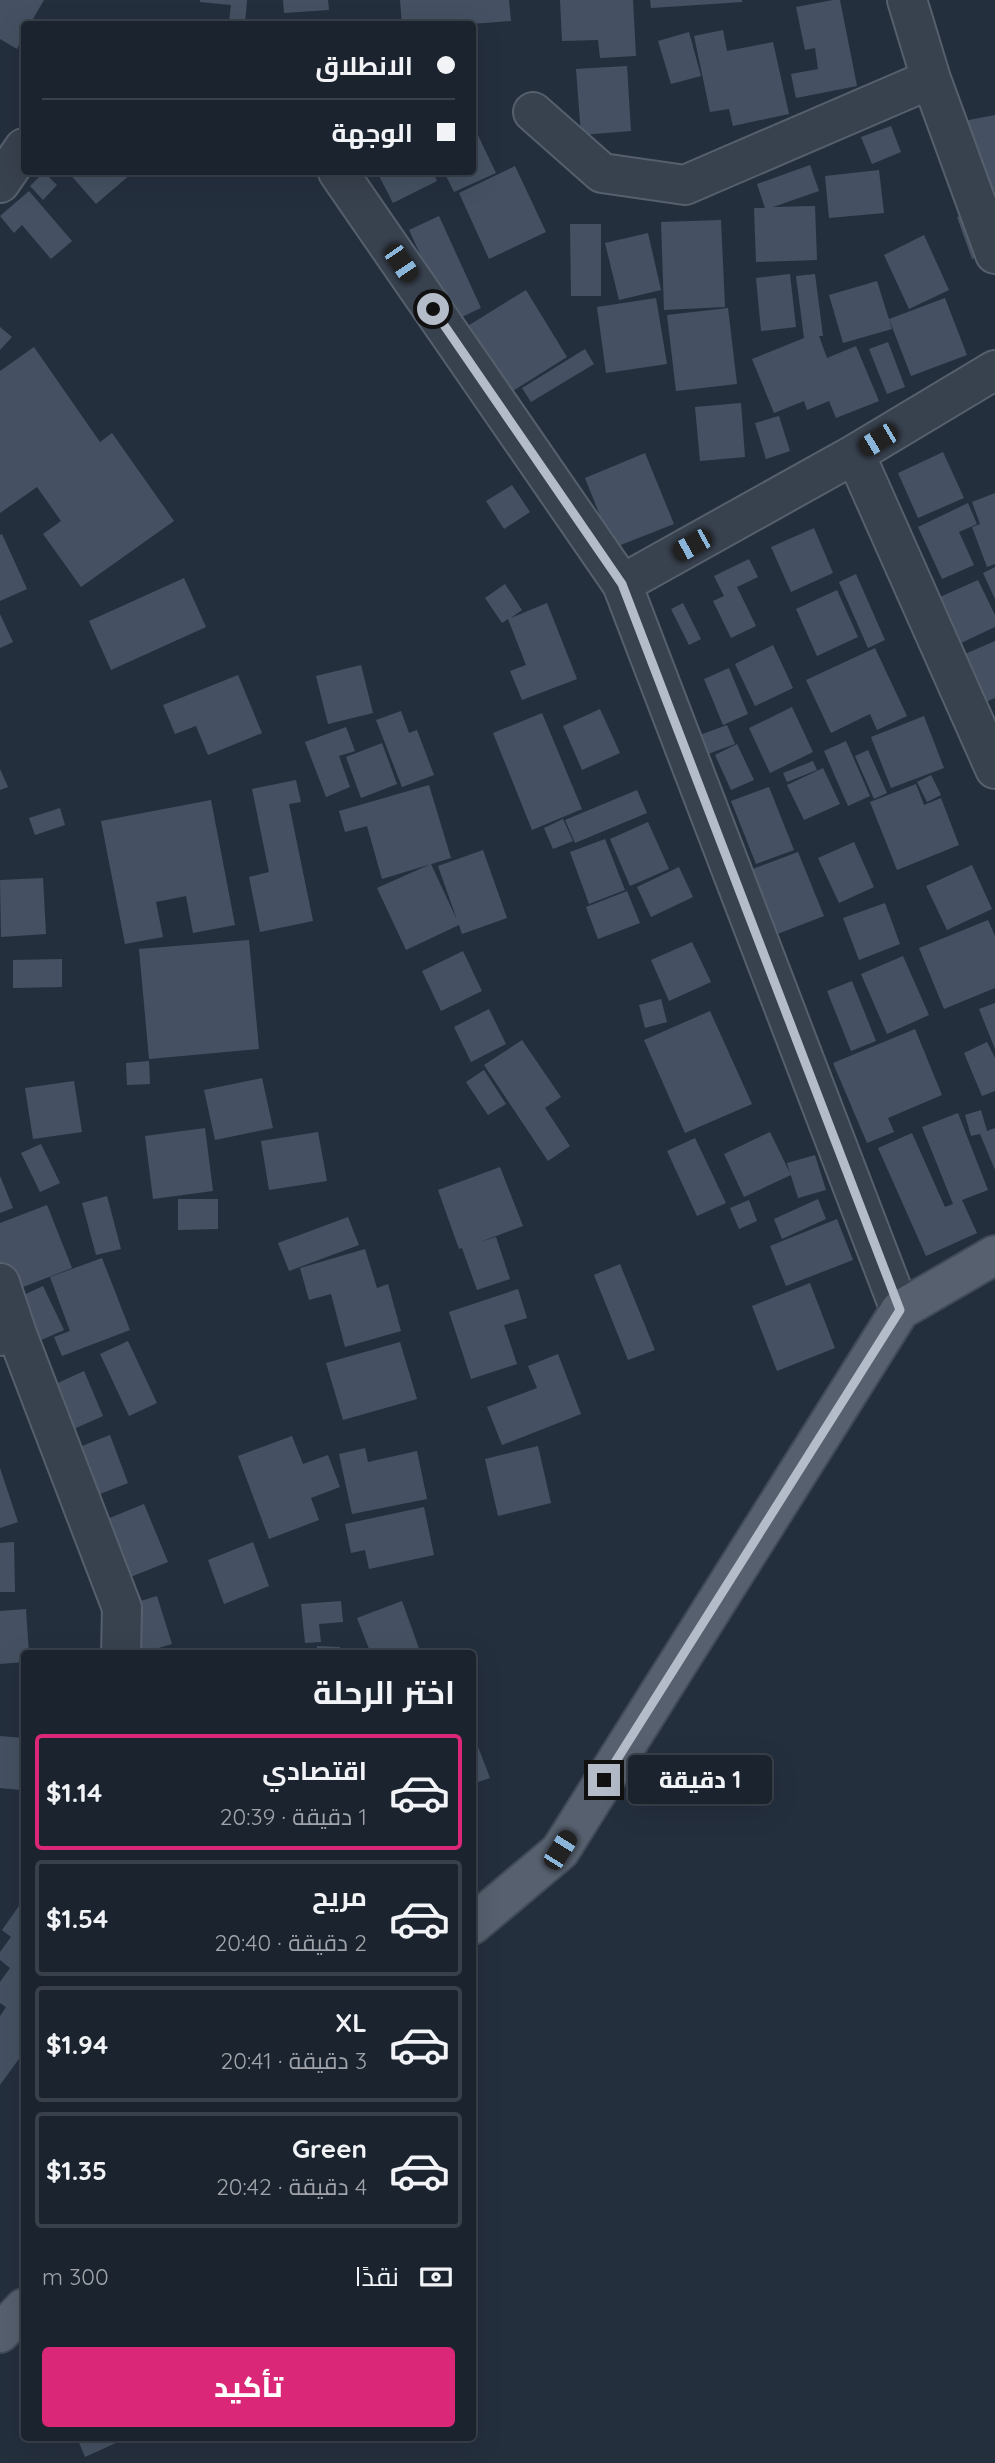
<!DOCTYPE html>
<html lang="ar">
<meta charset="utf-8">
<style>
:root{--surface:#1b232e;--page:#282f3a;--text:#f1f3f6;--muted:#a0a4aa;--line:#39404a;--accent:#db2777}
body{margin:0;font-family:Quicksand,Cairo,sans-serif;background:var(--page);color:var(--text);direction:rtl;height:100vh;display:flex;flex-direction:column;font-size:26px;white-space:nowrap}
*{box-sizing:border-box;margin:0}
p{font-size:23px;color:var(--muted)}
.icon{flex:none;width:38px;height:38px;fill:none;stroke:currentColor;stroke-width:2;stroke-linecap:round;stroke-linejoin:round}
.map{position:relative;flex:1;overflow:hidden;direction:ltr}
.drawer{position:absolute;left:21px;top:1650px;width:455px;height:791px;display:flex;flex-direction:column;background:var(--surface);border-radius:7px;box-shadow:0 7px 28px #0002,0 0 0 2px var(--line);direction:rtl}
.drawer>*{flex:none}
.hud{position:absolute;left:21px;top:21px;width:455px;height:154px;border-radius:7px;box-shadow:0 7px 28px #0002,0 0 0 2px var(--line);direction:rtl;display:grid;align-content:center;height:154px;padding:0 21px;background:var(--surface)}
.end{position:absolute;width:32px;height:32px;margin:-16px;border:9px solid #b4bcc9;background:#111;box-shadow:0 0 0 4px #111}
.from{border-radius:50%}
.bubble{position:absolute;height:49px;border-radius:7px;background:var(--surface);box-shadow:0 7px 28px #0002,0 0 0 2px var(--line);font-size:23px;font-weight:800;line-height:49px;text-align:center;direction:rtl}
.car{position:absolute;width:21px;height:42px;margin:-21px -10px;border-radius:9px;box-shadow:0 0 5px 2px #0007;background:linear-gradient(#222 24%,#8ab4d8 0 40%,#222 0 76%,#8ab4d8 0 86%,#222 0)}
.hud b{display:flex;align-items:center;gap:24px;height:66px;font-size:26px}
.hud b+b{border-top:2px solid var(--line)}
.hud i{width:18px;height:18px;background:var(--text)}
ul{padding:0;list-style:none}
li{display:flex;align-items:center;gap:21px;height:116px;margin:0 14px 10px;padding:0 7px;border:4px solid var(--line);border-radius:7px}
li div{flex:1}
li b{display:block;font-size:26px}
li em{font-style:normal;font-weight:800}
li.active{border-color:var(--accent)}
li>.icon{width:63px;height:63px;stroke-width:1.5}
h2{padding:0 21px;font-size:32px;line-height:84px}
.pay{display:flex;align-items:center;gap:18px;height:77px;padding:0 21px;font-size:26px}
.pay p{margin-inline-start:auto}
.primary-button{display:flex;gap:14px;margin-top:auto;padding:14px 21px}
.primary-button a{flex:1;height:80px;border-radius:7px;background:var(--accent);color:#fff;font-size:28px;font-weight:800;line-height:80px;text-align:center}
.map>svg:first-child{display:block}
.building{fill:#455162}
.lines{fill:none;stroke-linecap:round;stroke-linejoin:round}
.minor-casing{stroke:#565f6c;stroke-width:42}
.major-casing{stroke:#414a57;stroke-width:42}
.minor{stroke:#38414e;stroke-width:38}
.major{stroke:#56606e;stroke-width:38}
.route{stroke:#b4bcc9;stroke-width:9}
</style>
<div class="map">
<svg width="995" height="2463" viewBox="0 0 995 2463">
<rect width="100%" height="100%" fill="#242f3e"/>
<path class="building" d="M0 0H44L30 24H24V34L17 49 0 39Z
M200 0H247L245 24 229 22 231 5 200 2Z
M283 0H328L329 10 284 13Z
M400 0H509L511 21 471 24H402Z
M560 0H633L636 56 600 58 598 40 562 41Z
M650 0H742V2L651 8Z
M833 0H840L857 86 796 98 791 74 818 69 815 48 805 50 796 7Z
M723 30 727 51 773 42 789 114 733 126 729 109 710 112 694 36Z
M689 32 701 76 671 84 658 41Z
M627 66 631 131 581 135 576 69Z
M995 115V191L964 197 948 124Z
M891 126 901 152 872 164 861 137Z
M475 129 496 173 454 192 444 172H472V130Z
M810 165 819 191 773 207 815 206 817 260 756 262 754 208H765L757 184Z
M515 166 546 232 489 259 459 193Z
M879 170 884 213 829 218 825 176Z
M44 172 57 185 43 200 30 186Z
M68 172H128L130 175 96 204Z
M377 172H433L437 181 393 203Z
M29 191 72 241 51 259 22 225 14 233 0 216Z
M981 208 995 251 972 259 957 217Z
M439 216 481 308 451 322 409 230Z
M721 220 725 307 664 310 661 222Z
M570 224H601V296H571Z
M648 233 661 290 619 300 605 243Z
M924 235 949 290 909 309 884 255Z
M790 274 796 327 761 331 756 278Z
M815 274 823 336H819L827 358 856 346 879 401 836 418 829 401 807 410 804 401 774 413 752 359 804 338 796 276Z
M877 281 892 329 843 343 829 295Z
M526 290 567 357 508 394 466 327Z
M656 298 667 364 606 373 597 307Z
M945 298 967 355 911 376 889 319Z
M728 308 737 384 676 391 667 315Z
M0 327 12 337 0 350Z
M888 342 905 387 887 394 869 349Z
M34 347 100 442 112 433 174 521 81 587 43 534 61 521 37 487 0 513V371Z
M585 349 594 364 531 402 522 388Z
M741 403 745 457 700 461 695 407Z
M779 416 790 451 766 459 755 423Z
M943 452 964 498 918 518 898 473Z
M645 453 674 524 613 548 585 478Z
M512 485 530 512 504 529 486 501Z
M995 493V564L987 567 972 527 980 524 972 502Z
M968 503 977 524 959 532 974 565 942 579 918 527Z
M814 528 833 573 791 592 771 547Z
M2 534 27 589 0 601V535Z
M749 559 758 577 737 587 756 626 731 638 713 601 724 596 714 576Z
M995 567V599L983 573Z
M856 574 885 640 868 648 839 582Z
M184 578 206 627 111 670 89 621Z
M978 580 995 615V627L961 643 940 597Z
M505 584 522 610 511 618 547 603 577 679 522 700 510 671 526 665 508 619 502 623 485 598Z
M837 590 858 637 817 656 796 609Z
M683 603 701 639 689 645 671 609Z
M0 614 13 642 0 648Z
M995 641V698L979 705 958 657Z
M773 645 793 688 755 706 735 664Z
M875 648 907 716 877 730 870 714 831 733 806 680Z
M361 665 373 713 328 724 316 676Z
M729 668 748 714 723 725 704 679Z
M238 675 262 733 208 755 196 726 175 734 163 705Z
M792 707 813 752 770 773 749 728Z
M600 709 620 753 582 770 563 726Z
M401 711 409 733 417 730 434 775 402 787 376 720Z
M542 713 582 809 532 830 493 733Z
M924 716 944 768 891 788 871 737Z
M727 725 735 744 708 754 700 735Z
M346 727 355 751 339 756 350 787 326 797 305 742Z
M846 741 870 796 848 806 824 751Z
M382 743 397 784 361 798 346 757Z
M737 744 754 780 731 790 715 755Z
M868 750 887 793 874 799 855 756Z
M813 761 817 770 787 782 783 773Z
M823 768 840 804 804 820 787 785Z
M0 769 8 787 0 790Z
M931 775 941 795 927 802 917 782Z
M296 780 301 802 289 804 313 921 260 932 249 877 269 872 252 789Z
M916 784 924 805 941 798 959 845 897 870 870 802Z
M429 785 451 858 382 879 367 826 345 832 339 811Z
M769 787 794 850 756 864 731 801Z
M637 790 647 813 575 843 565 820Z
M211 800 235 925 193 933 186 896 156 902 163 937 125 944 101 821Z
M60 808 65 825 35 835 29 818Z
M563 819 573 841 553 849 544 828Z
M648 822 669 869 630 886 610 839Z
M605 839 625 890 589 904 570 852Z
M854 842 874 887 839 903 818 858Z
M483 850 507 918 462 934 459 925 406 950 377 888 431 864 457 920 438 866Z
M798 852 824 916 775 935 750 870Z
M972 865 992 909 947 930 926 886Z
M679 867 693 897 651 917 637 887Z
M43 878 46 934 1 937 0 880Z
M627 891 640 923 598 939 586 907Z
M885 903 900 944 859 960 843 918Z
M988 920 995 936V988L944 1009 919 948Z
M249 940 259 1049 149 1059 139 949Z
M692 942 711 982 669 1001 651 960Z
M463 951 482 991 441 1011 422 971Z
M903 956 929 1015 887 1034 861 974Z
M62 959V987L13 988V960Z
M852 981 876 1041 851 1051 827 991Z
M661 999 667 1022 645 1028 639 1005Z
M995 1003V1049L979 1009Z
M489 1009 506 1044 471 1062 454 1027Z
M710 1011 752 1104 685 1133 644 1040Z
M915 1029 942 1095 888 1118 894 1132 867 1143 833 1063Z
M522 1040 561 1097 545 1108 570 1146 548 1161 484 1065Z
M987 1042 995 1058V1091L982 1096 964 1053Z
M149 1061 150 1084 127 1085 126 1063Z
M484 1070 506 1104 488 1115 466 1082Z
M262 1078 273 1128 215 1140 204 1090Z
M74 1081 82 1132 33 1139 25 1088Z
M981 1110 987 1131 995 1128V1170L980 1134 971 1136 965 1115Z
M958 1113 988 1190 962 1200 977 1233 926 1256 878 1148 912 1133 945 1207 953 1204 922 1127Z
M205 1128 213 1191 153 1199 145 1136Z
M318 1132 327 1181 269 1190 261 1141Z
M770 1132 791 1175 744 1197 724 1154Z
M695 1138 726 1203 697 1216 667 1151Z
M41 1144 60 1183 40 1192 21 1153Z
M815 1155 826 1190 798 1198 787 1163Z
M500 1167 523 1226 480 1242 496 1237 510 1279 477 1290 462 1248 459 1249 438 1190Z
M0 1176 13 1208 0 1213Z
M107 1196 121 1249 96 1255 82 1203Z
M178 1199H218V1229L178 1230Z
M818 1199 826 1219 782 1239 774 1219Z
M749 1200 757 1221 739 1229 730 1208Z
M47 1205 72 1268 0 1296V1223Z
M348 1217 359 1245 289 1271 278 1243Z
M837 1219 853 1260 786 1286 770 1246Z
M365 1249 377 1288 388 1284 401 1331 345 1347 331 1294 309 1300 300 1268Z
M102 1258 130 1330 62 1356 54 1337 70 1331 50 1277Z
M620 1264 655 1350 628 1360 594 1275Z
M810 1283 835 1348 777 1371 752 1306Z
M43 1286 64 1330 39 1341 49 1363 27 1373 0 1306Z
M518 1289 527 1318 504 1325 517 1364 471 1379 449 1312Z
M128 1341 157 1403 129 1416 100 1354Z
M400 1342 417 1399 343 1420 326 1363Z
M558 1354 581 1414 502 1445 487 1407 537 1388 528 1366Z
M84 1371 103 1416 58 1436 38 1392Z
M110 1435 128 1483 77 1503 59 1455Z
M292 1436 303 1464 328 1455 340 1487 311 1498 319 1520 269 1539 238 1456Z
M538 1446 551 1503 498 1516 485 1459Z
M365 1448 368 1462 417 1451 427 1499 352 1514 339 1454Z
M0 1468 18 1522 0 1528Z
M144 1504 168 1562 113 1584 90 1526Z
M424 1507 434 1555 369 1569 365 1550 351 1553 345 1524Z
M14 1542 15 1592H0V1543Z
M253 1542 269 1586 224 1604 208 1560Z
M157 1596 172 1644 139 1654 111 1610Z
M341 1601 343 1622 319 1624 321 1642 305 1643 301 1604Z
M402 1601 421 1654H371L357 1618Z
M26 1609 29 1654H24V1662L0 1664V1611Z
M317 1646 340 1647V1654H317Z
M472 1731 490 1778 472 1784Z
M0 1736 24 1738 21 1790 0 1788Z
M21 1903 24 1905V2052L0 2085V2016L6 2007 0 2003V1982L10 1968 0 1960V1952L11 1937 2 1930Z
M77 2438H127L85 2457Z"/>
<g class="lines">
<g class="minor-casing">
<path id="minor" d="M907 0 931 79 995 254
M533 112 602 173 685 185 931 79
M338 172 622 584 900 1310
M0 183 24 148
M855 454 995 769
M622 584 855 454 995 370
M0 1283 17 1334 0 1336
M17 1334 122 1608 121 1654"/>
</g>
<g class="major-casing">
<path id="major" d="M472 1925 560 1851 900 1310 995 1255
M0 2333 24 2308"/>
</g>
<use href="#minor" class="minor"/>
<use href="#major" class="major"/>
</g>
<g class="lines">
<path class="route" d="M433 309 622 584 900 1310 604 1780"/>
</g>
</svg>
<i class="end from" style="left:433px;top:309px"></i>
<i class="end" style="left:604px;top:1780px"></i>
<div class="bubble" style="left:628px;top:1755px;width:144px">1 دقيقة</div>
<i class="car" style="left:401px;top:263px;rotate:146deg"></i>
<i class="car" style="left:878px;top:440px;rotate:239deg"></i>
<i class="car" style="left:692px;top:545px;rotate:241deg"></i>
<i class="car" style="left:560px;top:1850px;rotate:32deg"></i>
<div class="hud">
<b><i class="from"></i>الانطلاق</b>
<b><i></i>الوجهة</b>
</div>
<section class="drawer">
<h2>اختر الرحلة</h2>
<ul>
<li class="active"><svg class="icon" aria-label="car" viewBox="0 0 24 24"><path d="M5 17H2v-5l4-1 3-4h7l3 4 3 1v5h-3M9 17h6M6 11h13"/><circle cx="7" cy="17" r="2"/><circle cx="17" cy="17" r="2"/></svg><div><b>اقتصادي</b><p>1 دقيقة · 20:39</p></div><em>$1.14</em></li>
<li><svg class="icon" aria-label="car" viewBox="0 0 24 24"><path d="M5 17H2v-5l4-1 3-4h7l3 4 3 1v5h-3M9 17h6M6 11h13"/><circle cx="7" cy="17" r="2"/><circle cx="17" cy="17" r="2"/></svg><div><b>مريح</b><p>2 دقيقة · 20:40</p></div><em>$1.54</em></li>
<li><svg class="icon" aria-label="car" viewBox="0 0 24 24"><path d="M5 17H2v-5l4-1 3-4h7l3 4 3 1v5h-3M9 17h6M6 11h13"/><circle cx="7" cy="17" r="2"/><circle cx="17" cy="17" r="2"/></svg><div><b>XL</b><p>3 دقيقة · 20:41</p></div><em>$1.94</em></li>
<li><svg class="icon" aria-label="car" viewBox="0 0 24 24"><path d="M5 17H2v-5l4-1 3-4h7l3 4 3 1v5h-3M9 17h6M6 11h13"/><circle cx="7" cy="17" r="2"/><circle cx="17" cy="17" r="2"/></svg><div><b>Green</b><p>4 دقيقة · 20:42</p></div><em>$1.35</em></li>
</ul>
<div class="pay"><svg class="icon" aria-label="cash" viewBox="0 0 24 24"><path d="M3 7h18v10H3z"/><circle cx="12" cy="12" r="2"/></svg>نقدًا<p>300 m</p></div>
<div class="primary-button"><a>تأكيد</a></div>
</section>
</div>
